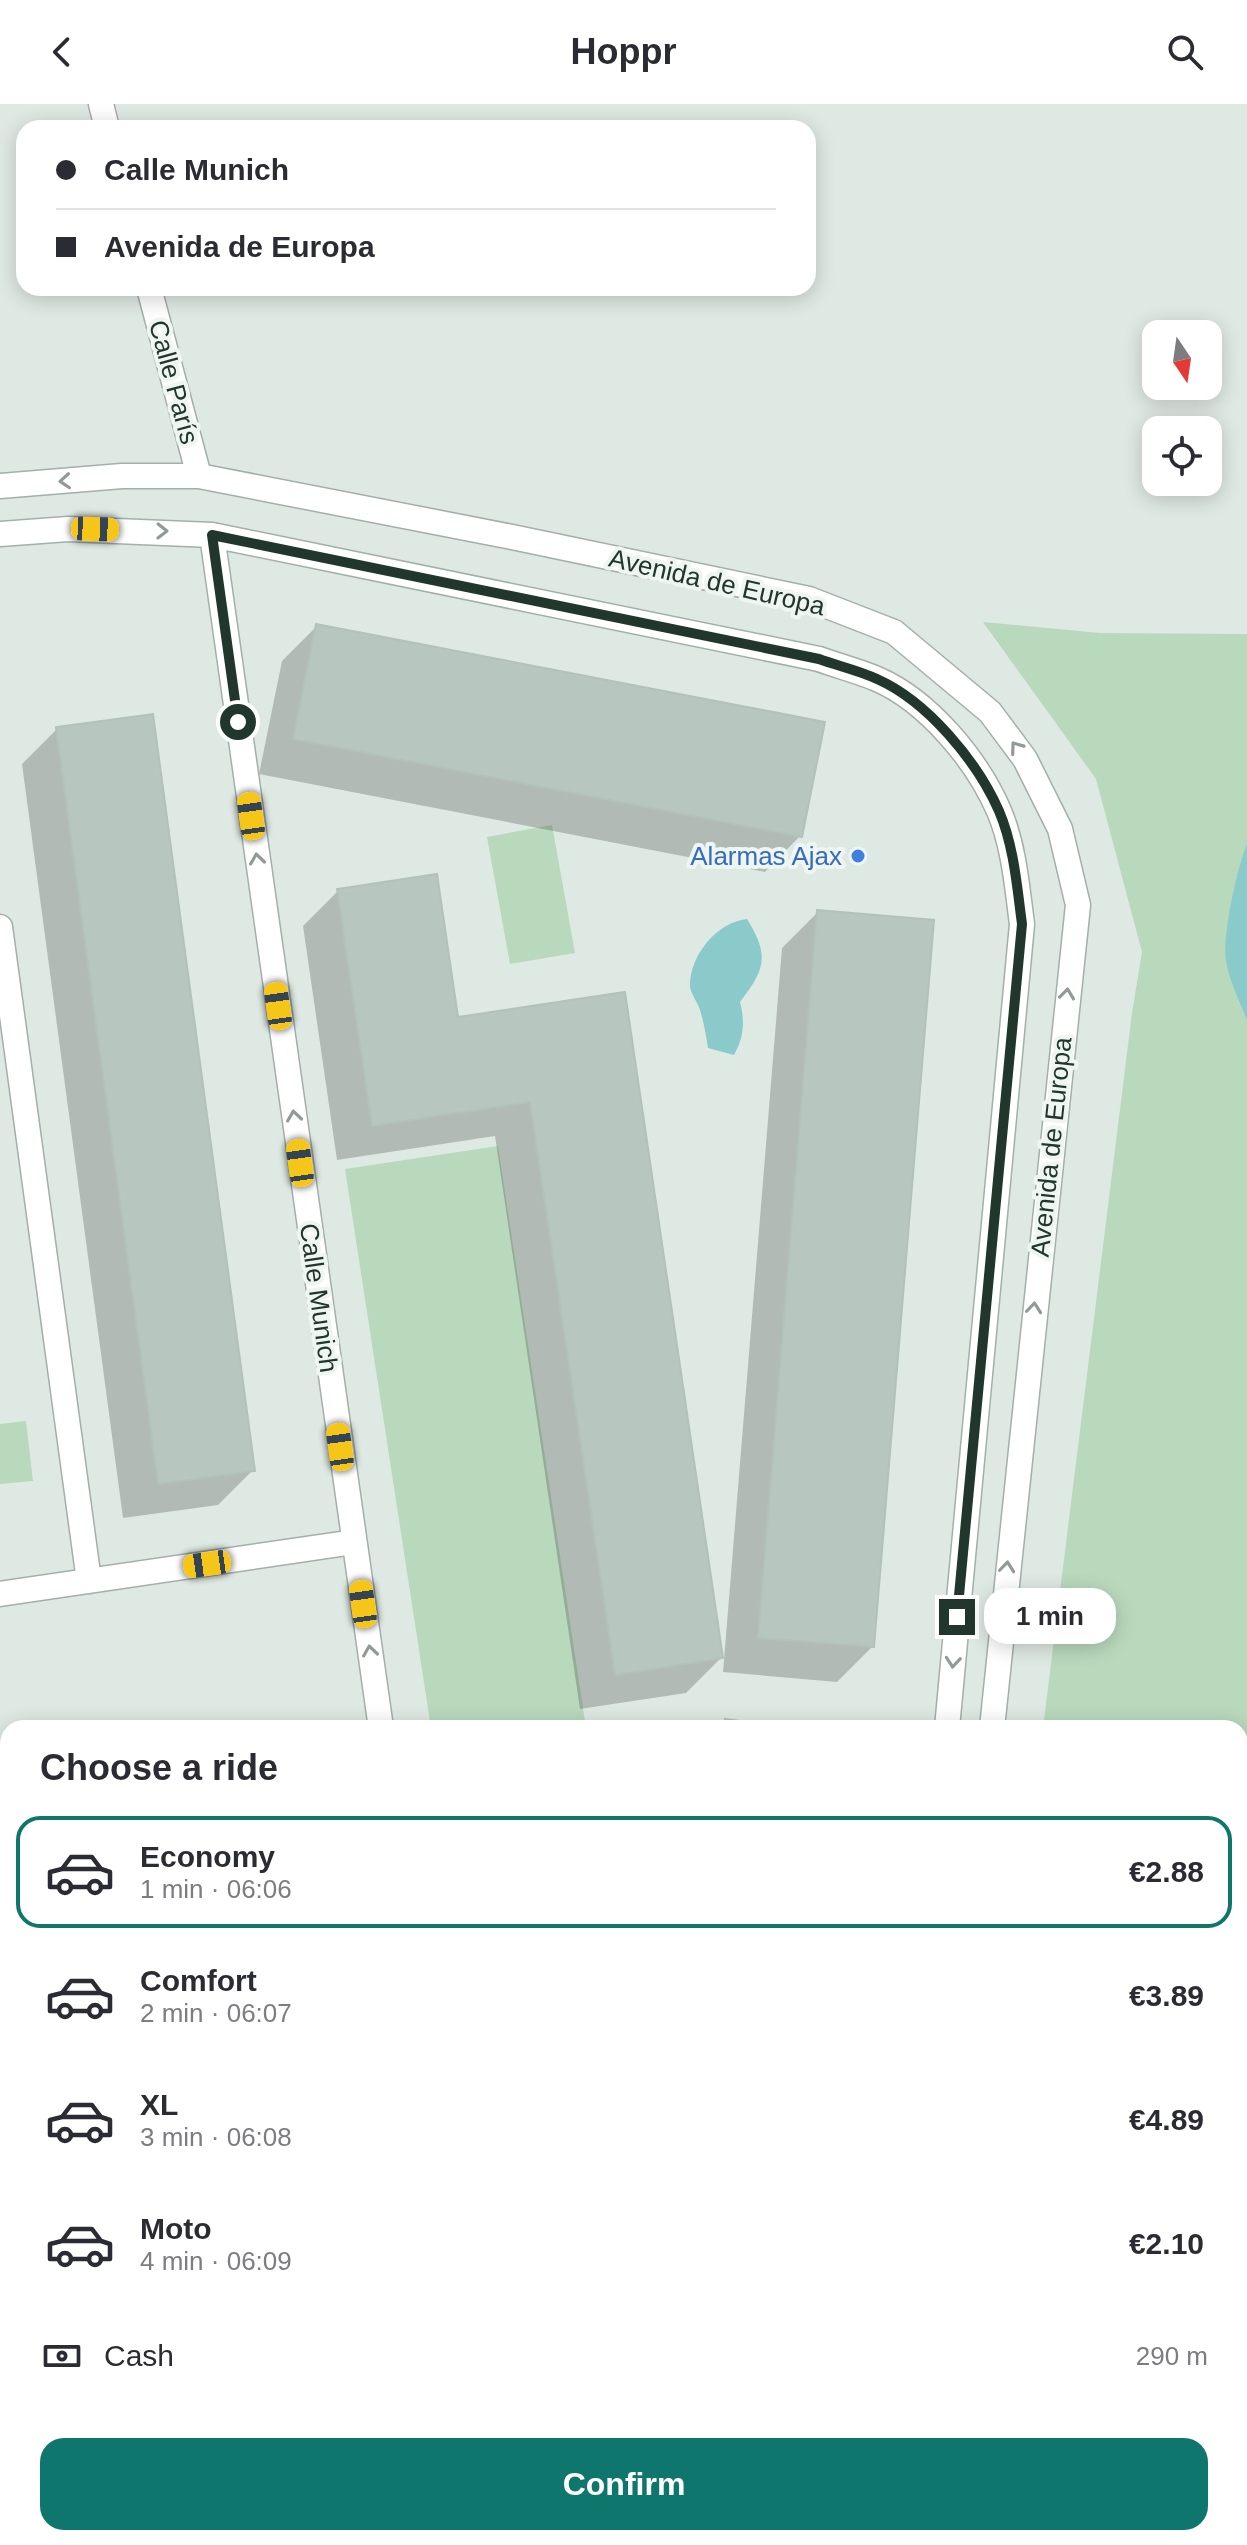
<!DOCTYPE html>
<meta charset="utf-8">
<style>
:root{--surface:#fff;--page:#f7f7f7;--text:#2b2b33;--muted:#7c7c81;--line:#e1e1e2;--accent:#0f766e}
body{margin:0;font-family:Arial,sans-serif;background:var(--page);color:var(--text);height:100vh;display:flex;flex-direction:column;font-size:30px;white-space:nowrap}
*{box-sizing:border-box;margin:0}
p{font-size:26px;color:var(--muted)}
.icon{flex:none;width:44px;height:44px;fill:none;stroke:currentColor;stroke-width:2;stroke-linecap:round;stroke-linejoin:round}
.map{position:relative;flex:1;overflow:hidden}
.drawer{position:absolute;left:0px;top:1616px;width:1248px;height:826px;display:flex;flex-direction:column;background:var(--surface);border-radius:24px 24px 0 0;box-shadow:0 4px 20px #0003}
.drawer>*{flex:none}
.guide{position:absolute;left:16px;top:16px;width:800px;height:176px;border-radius:24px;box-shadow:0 4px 20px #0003;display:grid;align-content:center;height:176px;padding:0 40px;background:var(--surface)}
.needle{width:52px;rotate:167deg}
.tools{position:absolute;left:1142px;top:216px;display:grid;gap:16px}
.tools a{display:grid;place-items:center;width:80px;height:80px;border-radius:16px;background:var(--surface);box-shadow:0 4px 20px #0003;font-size:40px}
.end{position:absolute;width:36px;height:36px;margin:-18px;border:10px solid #21372e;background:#fff;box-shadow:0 0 0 4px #fff}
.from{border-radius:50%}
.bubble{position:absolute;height:56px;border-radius:24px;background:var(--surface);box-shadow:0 4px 20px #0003;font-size:26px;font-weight:600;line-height:56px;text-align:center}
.car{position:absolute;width:24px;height:48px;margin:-24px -12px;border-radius:10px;box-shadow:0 0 6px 2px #0007;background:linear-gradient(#f5c518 24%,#345 0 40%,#f5c518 0 76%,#345 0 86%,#f5c518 0)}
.guide b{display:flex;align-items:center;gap:28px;height:76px;font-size:30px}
.guide b+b{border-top:2px solid var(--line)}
.guide i{width:20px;height:20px;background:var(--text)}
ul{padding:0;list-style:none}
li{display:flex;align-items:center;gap:24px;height:112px;margin:0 16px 12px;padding:0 24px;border:4px solid transparent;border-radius:24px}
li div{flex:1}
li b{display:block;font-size:30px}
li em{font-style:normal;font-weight:600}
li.active{border-color:var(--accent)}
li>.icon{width:72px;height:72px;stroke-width:1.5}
h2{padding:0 40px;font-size:36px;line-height:96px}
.pay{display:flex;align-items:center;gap:20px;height:88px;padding:0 40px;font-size:30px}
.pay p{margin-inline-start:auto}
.primary-button{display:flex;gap:16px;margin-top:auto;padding:16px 40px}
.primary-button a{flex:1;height:92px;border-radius:24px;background:var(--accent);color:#fff;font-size:32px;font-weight:600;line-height:92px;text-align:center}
header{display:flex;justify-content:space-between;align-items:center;height:104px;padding:0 40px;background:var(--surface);font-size:36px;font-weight:600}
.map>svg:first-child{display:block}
.green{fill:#b9d9bd}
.water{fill:#8acacb}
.shadow{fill:#0003}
.building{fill:#b7c6be;stroke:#b2c2b9;stroke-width:2}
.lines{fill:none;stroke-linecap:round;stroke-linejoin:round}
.minor-casing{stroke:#a2b0a9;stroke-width:27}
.minor{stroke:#fff;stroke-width:24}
.oneway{stroke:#909b96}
.route{stroke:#21372e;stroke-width:10}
.shop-dot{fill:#3f7fe0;stroke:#eff6f1;stroke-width:3}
.labels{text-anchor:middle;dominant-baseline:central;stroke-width:8;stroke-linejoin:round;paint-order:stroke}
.street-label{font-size:26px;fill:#21372e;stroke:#eff6f1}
.shop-label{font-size:26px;fill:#366cbe;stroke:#eff6f1;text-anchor:end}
</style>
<header><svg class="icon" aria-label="back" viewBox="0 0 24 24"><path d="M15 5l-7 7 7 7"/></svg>Hoppr<svg class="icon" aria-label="search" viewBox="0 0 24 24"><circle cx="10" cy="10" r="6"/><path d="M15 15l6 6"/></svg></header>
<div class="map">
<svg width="1247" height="2441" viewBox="0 0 1247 2441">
<rect width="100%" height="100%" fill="#dfe9e3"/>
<path class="green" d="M983 518 1100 529 1247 530V2441H941L944 2434H1240V1624H1043L1132 909 1142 848 1096 675Z
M552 721 575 849 510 860 487 733Z
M498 1042 586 1624H431L345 1065Z
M26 1317 33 1377 0 1380V1320Z"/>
<path class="water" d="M1247 740V916C1240 898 1229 876 1226 857 1222 832 1237 764 1247 740Z
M747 815C770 852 765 865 740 898 745 918 744 933 734 951L708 944C706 931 704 919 700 906 698 899 691 890 690 883 689 852 717 818 747 815Z"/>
<path class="shadow" d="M317 522 800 732 765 768 259 670 282 557Z
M57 625 253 1366 218 1401 123 1414 22 660Z
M338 787 456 915 623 890 721 1554 686 1589 580 1605 495 1032 337 1056 303 822Z
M818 808 873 1542 837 1578 723 1568 782 844Z"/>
<path class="building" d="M316 520 825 618 802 733 293 635Z
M153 610 255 1367 158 1380 56 623Z
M437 770 458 913 625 888 723 1554 615 1571 530 998 372 1022 337 785Z
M817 806 934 816 874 1543 758 1534Z
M725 1615 791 1624H725Z"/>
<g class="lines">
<g class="minor-casing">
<path id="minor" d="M101 0 107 24
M149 184 199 372
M0 382 122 372H199L512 433 809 495 894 528 990 608 1025 655 1060 725 1078 801 992 1624
M0 430 68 425 212 431 819 555C838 562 858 567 877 575 928 597 977 656 999 707 1014 742 1017 783 1022 820L947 1624
M212 431 381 1624
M0 823 89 1477
M0 1490 354 1438
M765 2434 773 2441
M0 2435 8 2434
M379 2441 429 2434
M874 2441 885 2434"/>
</g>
<use href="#minor" class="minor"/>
</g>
<defs><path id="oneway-chevron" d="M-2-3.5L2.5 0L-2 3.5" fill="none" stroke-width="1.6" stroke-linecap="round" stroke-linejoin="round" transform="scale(2)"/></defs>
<g class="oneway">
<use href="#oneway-chevron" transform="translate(65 377) rotate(176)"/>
<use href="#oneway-chevron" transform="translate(162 427) rotate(1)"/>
<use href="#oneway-chevron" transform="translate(1016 643) rotate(-126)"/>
<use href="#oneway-chevron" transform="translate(257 755) rotate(-98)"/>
<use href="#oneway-chevron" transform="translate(1067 890) rotate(-83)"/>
<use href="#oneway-chevron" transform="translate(294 1012) rotate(-98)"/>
<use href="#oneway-chevron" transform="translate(1034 1204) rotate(-84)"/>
<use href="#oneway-chevron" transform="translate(1007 1463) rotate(-84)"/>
<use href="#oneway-chevron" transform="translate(370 1547) rotate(-98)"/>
<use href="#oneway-chevron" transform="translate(953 1558) rotate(95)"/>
</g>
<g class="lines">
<path class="route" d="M238 618 212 431 819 555C838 562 858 566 877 575 927 597 977 657 999 707 1014 742 1017 783 1022 820L957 1513"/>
</g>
<circle class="shop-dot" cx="858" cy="752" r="8"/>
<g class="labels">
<g class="street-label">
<text transform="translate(174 278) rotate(75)">Calle París</text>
<text transform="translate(717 478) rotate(13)">Avenida de Europa</text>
<text transform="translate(1051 1043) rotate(-84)">Avenida de Europa</text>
<text transform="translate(319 1194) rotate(82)">Calle Munich</text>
</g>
<g class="shop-label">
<text x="842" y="752">Alarmas Ajax</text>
</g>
</g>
</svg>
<div class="tools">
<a><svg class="needle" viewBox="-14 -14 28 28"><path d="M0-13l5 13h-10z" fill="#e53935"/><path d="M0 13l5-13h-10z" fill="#7c7c81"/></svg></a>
<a><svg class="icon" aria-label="locate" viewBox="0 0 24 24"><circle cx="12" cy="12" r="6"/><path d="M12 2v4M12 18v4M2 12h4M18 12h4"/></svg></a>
</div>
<i class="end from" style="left:238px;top:618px"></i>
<i class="end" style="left:957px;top:1513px"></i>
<div class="bubble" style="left:984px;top:1484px;width:132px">1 min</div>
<i class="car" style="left:95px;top:425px;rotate:92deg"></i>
<i class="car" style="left:251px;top:712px;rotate:352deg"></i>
<i class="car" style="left:278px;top:902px;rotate:352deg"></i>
<i class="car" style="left:300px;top:1059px;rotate:352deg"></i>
<i class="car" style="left:340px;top:1343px;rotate:352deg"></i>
<i class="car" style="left:207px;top:1460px;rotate:262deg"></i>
<i class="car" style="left:363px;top:1500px;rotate:352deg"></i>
<div class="guide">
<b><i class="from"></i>Calle Munich</b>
<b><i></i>Avenida de Europa</b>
</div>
<section class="drawer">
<h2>Choose a ride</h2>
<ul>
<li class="active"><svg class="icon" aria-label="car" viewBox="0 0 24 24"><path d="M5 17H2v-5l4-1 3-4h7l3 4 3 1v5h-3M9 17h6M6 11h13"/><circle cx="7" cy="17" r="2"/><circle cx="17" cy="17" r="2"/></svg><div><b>Economy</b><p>1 min · 06:06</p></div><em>€2.88</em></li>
<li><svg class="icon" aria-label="car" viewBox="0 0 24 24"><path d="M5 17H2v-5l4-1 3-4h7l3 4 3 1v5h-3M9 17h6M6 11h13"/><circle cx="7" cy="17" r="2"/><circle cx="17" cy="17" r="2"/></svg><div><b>Comfort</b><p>2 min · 06:07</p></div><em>€3.89</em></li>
<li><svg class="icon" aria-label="car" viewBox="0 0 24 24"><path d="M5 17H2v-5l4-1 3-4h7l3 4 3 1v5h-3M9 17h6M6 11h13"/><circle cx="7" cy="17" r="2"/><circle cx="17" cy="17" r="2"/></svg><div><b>XL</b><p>3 min · 06:08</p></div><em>€4.89</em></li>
<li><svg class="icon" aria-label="car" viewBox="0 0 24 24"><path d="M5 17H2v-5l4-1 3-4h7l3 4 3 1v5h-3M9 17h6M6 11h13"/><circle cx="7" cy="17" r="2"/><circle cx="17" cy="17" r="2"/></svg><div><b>Moto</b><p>4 min · 06:09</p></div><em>€2.10</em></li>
</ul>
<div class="pay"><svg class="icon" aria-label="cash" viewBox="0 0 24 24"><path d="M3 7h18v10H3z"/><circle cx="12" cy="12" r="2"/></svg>Cash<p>290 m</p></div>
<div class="primary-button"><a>Confirm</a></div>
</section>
</div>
